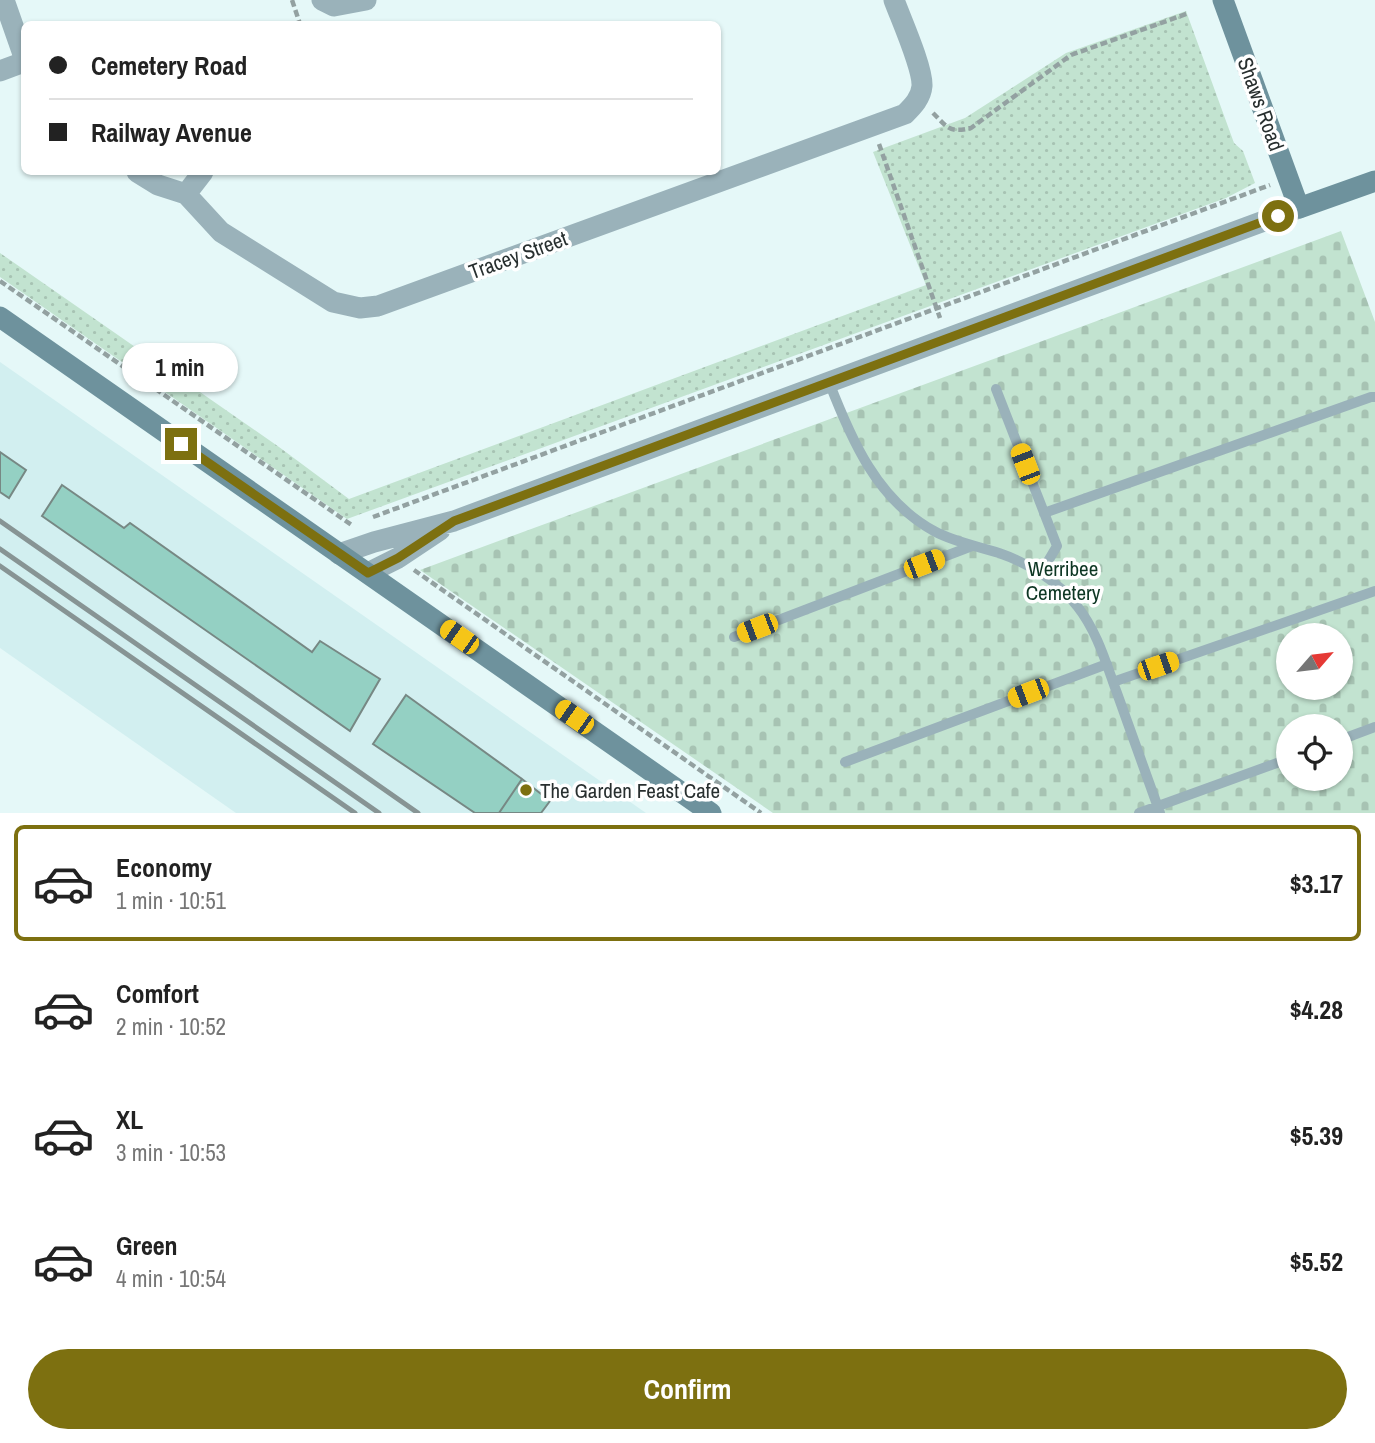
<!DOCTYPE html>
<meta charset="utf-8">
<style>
:root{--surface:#fff;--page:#f2f2f2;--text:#222;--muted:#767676;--line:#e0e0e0;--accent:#7d7010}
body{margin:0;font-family:"Archivo Narrow",sans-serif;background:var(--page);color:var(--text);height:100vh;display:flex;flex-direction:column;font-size:26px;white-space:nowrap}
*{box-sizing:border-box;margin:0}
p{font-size:23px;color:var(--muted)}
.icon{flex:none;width:38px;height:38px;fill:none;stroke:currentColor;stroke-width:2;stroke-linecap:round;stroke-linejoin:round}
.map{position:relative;height:813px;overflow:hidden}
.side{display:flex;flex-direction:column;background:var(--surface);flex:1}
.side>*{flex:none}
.banner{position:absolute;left:21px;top:21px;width:700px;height:154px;border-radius:10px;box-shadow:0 2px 5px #0004;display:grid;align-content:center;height:154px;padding:0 28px;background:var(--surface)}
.needle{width:46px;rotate:62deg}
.tools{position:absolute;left:1276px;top:623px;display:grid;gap:14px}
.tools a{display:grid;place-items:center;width:77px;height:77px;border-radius:50%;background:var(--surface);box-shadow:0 2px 5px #0004;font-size:35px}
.end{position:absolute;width:32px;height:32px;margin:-16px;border:9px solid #7d7010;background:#fff;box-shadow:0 0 0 4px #fff}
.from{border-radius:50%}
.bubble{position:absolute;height:49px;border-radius:24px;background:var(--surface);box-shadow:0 2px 5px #0004;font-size:23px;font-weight:800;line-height:49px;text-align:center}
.car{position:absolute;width:21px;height:42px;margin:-21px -10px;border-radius:9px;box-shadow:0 0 5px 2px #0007;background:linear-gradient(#f5c518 24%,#345 0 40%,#f5c518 0 76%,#345 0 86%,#f5c518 0)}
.banner b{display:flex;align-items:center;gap:24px;height:66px;font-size:26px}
.banner b+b{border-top:2px solid var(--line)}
.banner i{width:18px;height:18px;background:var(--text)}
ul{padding:12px 0 0;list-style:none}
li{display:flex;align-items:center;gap:21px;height:116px;margin:0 14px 10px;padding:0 14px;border:4px solid transparent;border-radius:10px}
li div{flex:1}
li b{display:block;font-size:26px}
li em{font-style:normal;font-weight:800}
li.on{border-color:var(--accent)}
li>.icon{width:63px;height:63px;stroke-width:1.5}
.primary-button{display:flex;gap:14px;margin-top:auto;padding:14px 28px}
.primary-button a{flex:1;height:80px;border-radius:42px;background:var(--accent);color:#fff;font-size:28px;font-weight:800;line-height:80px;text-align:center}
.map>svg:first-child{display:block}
.built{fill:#d2eff0}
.cemetery{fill:url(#cemetery-stones);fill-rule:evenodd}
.park{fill:url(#park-dots)}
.building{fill:#94d0c3;stroke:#778884;stroke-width:2}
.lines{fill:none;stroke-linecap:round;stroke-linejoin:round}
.path{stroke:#93a1a1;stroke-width:4.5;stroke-dasharray:7 3.5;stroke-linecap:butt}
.lane{stroke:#9ab2ba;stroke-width:10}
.street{stroke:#9ab2ba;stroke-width:21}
.secondary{stroke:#6e929d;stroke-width:21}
.rail{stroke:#879494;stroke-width:5}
.route{stroke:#7d7010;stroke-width:9}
.poi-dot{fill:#7d7010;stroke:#fff;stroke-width:2.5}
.labels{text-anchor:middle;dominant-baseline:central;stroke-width:7;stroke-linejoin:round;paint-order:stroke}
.street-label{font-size:21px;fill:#282f2f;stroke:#fff}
.park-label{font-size:21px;fill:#0d3623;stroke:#fff}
.poi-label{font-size:21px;fill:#282f2f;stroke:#fff;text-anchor:start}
</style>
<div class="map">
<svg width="1375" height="813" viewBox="0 0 1375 813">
<defs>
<pattern id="cemetery-stones" width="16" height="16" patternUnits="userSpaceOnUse" patternTransform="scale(1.75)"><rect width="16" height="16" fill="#c2e3d0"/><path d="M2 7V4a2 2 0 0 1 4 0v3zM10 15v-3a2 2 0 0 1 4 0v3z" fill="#a7c3b3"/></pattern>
<pattern id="park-dots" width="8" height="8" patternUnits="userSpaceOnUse" patternTransform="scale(1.75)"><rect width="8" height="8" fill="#c2e3d0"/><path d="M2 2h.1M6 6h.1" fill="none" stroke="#a7c3b3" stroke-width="1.8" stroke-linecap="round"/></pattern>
</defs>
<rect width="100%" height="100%" fill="#e5f8f8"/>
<path class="built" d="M0 362 646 813H236L0 648Z"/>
<path class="cemetery" d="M1341 231 1375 322V813H773L420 570ZM1288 635H1340V688H1288ZM1288 726H1340V779H1288Z"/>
<path class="park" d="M1186 11 1234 143 1243 151 1255 183 1226 198 347 519 0 277V253L279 447 349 499 926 285 873 152 965 118 1066 53Z"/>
<path class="building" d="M0 452 26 470 9 498 0 492Z
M62 485 124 528 130 523 312 652 320 641 380 679 350 731 42 516Z
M406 695 522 779 499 813H475L373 744Z
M522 779 550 801 541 813H499Z"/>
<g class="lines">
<path class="path" d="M292 0 300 24
M933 113C948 128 949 133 971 128L1071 55 1189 13
M879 144 940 318
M0 281 353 526
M373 517 1270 185
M414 570 761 813"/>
<path class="lane" d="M829 382C851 439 877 500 934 531 954 542 977 546 999 553 1028 563 1058 581 1077 606 1097 631 1106 663 1117 693 1131 733 1146 773 1160 813
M996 389 1057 546 1041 573
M1044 513 1371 397H1375
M734 637 972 546
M1113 682 1375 591
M1340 740 1375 727
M845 762 1107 664
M1139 813 1288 759"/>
<path class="street" d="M4 0 24 57
M322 0 334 6 366 0
M0 71 24 62
M137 172 158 185 186 194 221 232 333 302 360 308 378 306 905 114C913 106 921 98 922 86 923 68 901 19 894 0
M186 194 203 172
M339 554 374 542 454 521 1299 208
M368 573 398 558 440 530"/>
<path class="secondary" d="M1223 0 1299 208 1375 181
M0 317 711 813"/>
<path class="rail" d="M0 521 418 813
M0 549 379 813
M0 566 355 813"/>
</g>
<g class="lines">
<path class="route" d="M181 444 368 573 398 558 454 521 1278 216"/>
</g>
<circle class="poi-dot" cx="526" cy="790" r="7"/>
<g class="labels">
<g class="street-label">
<text transform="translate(1261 104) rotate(70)">Shaws Road</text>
<text transform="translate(518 255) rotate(-20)">Tracey Street</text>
</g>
<g class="park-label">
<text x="1063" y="568">Werribee<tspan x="1063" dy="24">Cemetery</tspan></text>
</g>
<g class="poi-label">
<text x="540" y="790">The Garden Feast Cafe</text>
</g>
</g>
</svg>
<div class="tools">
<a><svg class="needle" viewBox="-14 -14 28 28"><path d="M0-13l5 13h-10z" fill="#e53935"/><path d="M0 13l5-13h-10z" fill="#767676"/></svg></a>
<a><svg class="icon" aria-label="locate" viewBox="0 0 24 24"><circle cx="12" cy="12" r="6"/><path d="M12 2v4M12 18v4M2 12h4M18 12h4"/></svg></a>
</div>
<i class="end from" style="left:1278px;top:216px"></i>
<i class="end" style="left:181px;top:444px"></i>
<div class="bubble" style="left:122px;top:343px;width:116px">1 min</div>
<i class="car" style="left:1025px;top:464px;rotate:339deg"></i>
<i class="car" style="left:924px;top:564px;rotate:69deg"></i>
<i class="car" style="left:757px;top:628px;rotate:249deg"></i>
<i class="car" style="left:459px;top:637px;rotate:305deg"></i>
<i class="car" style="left:1158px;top:666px;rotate:71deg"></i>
<i class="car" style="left:1028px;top:693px;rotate:249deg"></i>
<i class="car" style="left:574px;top:717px;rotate:305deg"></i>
<div class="banner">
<b><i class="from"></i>Cemetery Road</b>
<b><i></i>Railway Avenue</b>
</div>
</div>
<section class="side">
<ul>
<li class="on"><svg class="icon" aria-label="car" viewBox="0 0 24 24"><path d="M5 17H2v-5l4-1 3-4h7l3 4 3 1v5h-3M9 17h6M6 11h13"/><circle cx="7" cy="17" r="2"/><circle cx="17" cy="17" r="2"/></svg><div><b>Economy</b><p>1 min · 10:51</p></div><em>$3.17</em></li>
<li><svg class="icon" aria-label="car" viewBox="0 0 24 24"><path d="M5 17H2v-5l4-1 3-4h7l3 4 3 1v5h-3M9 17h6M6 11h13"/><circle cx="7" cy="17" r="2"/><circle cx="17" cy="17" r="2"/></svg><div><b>Comfort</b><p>2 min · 10:52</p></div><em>$4.28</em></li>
<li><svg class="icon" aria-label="car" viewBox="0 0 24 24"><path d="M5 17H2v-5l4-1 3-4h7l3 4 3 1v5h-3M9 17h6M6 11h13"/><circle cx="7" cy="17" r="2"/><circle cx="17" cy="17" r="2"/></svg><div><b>XL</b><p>3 min · 10:53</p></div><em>$5.39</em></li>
<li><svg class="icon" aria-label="car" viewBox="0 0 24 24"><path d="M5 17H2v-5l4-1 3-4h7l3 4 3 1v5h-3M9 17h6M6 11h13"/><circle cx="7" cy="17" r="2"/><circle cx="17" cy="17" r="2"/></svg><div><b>Green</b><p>4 min · 10:54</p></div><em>$5.52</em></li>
</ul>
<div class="primary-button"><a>Confirm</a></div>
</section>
